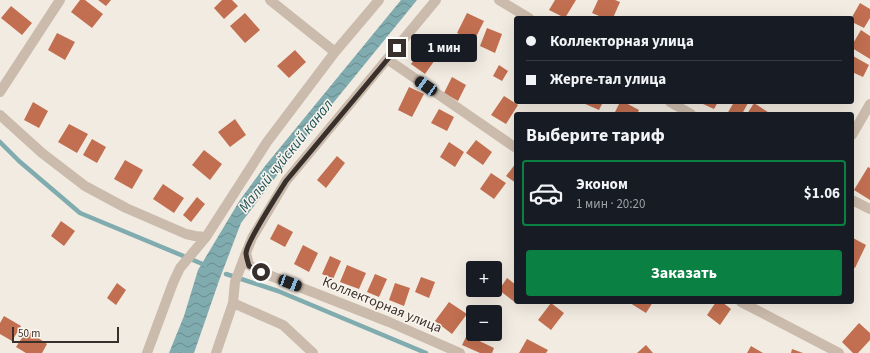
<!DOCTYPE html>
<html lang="ru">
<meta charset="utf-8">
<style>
:root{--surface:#171b24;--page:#242831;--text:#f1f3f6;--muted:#9ea1a6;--line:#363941;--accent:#0b8043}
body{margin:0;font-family:"Source Sans 3",sans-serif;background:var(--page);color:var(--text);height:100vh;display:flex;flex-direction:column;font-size:15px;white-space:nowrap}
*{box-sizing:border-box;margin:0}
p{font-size:13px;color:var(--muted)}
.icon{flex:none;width:22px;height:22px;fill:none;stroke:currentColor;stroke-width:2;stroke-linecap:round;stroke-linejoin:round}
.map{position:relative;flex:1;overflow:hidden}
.sheet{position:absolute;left:514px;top:112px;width:340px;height:192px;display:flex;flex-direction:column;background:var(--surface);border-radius:4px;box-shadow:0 4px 16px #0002}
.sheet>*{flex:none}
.banner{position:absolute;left:514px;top:16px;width:340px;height:88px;border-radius:4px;box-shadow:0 4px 16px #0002;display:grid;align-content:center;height:88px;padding:0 12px;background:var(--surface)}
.tools{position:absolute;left:466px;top:261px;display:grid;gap:8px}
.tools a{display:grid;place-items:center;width:36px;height:36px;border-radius:4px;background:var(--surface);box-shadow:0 4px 16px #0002;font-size:20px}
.scale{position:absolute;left:12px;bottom:10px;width:107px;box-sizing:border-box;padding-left:4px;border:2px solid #39302b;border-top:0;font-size:11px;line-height:14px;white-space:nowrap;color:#39302b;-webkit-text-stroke:3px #faf4ed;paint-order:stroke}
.end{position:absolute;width:18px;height:18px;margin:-9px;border:5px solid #39302b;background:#fff;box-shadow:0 0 0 2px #fff}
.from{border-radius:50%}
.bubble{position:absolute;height:28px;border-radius:4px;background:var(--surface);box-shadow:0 4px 16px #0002;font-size:13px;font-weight:700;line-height:28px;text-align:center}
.car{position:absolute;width:12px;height:24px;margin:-12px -6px;border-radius:5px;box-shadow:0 0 3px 1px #0007;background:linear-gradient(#222 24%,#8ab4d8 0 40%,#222 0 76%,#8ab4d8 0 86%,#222 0)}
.banner b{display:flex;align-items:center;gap:14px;height:38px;font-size:15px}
.banner b+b{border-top:1px solid var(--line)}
.banner i{width:10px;height:10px;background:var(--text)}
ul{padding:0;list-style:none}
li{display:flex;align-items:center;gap:12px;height:66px;margin:0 8px 6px;padding:0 4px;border:2px solid transparent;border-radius:4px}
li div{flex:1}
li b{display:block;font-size:15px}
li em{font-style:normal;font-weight:700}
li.selected{border-color:var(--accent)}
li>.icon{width:36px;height:36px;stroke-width:1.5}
h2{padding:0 12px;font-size:18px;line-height:48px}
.action{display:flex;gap:8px;margin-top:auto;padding:8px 12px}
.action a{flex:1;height:46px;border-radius:4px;background:var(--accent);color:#fff;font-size:16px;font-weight:700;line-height:46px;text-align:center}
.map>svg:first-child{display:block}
.water{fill:url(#water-waves)}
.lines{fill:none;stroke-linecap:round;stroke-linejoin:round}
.stream{stroke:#80abaf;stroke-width:4.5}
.building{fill:#c16f50}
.minor{stroke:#cbbbac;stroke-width:10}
.route{stroke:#39302b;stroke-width:5}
.labels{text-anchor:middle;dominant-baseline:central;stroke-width:3;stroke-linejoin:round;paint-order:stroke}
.street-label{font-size:14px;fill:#39302b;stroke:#faf4ed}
.water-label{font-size:15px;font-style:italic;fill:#225459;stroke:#faf4ed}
</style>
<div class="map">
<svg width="870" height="353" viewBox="0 0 870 353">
<defs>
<pattern id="water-waves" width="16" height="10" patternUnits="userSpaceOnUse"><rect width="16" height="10" fill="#80abaf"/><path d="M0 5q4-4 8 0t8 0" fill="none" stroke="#6a8c8f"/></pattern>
</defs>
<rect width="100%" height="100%" fill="#f2ebe1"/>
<path class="water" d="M401 0H417L312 129 241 223 220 278 194 353H169L184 316 198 270 240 200 265 166Z"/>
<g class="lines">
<path class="stream" d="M0 142 19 161 80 213 205 265
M226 274 278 291 426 353"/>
</g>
<path class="building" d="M80 0H85L103 14 92 28 71 12Z
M98 0H111L106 6Z
M222 0H232L238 6 224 19 214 8Z
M555 0H576L565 18 549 10Z
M598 0H615L620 2 613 18H604L592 13Z
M860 3 870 9V18L864 28 852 22V17Z
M11 6 32 23 22 35 1 18Z
M245 13 260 30 245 43 230 26Z
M467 13 484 21 474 41 457 33Z
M487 28 502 34 495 53 480 46Z
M861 30 870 36V59L852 48V45Z
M57 33 75 42 65 60 48 50Z
M424 47 437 57 425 74 411 64Z
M295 50 306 62 289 78 277 66Z
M853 56 869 65 863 77 852 72Z
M499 65 508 71 502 81 493 76Z
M452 77 466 85 458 101 444 93Z
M409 87 424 94 412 117 398 110Z
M504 96 518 105 506 124 491 115Z
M33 102 48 111 39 128 24 120Z
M583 102H603L599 110 583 103Z
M620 102H624L639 110 637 114H614Z
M704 102H718L714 109 703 104Z
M734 102H745L748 103 742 114H727Z
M754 103 771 114H747Z
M439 109 454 117 447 131 431 123Z
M235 119 246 135 230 147 218 132Z
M69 124 88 134 77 153 58 142Z
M92 139 106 147 97 163 83 155Z
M476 140 492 152 483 165 466 153Z
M449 142 464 152 455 167 440 157Z
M204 150 222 164 210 180 192 165Z
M337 156 345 163 326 188 317 180Z
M125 160 143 170 132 189 114 179Z
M516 163V183L506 176Z
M868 167 870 168V200L854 190Z
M491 173 506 183 494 199 480 189Z
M163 184 184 198 174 213 153 199Z
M197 197 205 204 191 222 183 215Z
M61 221 75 231 64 246 51 236Z
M278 224 293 232 285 247 270 239Z
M853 238 866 245 855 268 852 266Z
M303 245 318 253 309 272 294 264Z
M330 256 341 261 333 279 322 274Z
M347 265 366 273 359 289 340 282Z
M375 274 387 279 379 297 367 292Z
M421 277 435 282 429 298 415 292Z
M507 278 516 285V303L499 290Z
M117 283 126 290 116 305 107 298Z
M395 283 410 288 404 306 389 300Z
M449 302 467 314 452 334 435 321Z
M630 302H653L646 313 630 303Z
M716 302H722L731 309 720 325 707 315Z
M551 303 564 313 551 330 538 320Z
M4 316 21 326 12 341 0 334V323Z
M859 323 870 333V340L858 353H853L842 342Z
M27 330 47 344 42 353H26L16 347Z
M467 335 494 348 492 353H480L462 345Z
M527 339 548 350 546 353H519Z
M646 345 653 353H637Z
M751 346 763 353H747Z
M792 349 803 353H791Z"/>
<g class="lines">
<path class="minor" d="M270 0 335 52
M436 0 286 181 252 238 246 253 249 265 261 272 389 322 460 353
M499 0 529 18
M387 59 516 148
M0 92 60 0
M670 102 691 114
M0 115 42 153 85 186 126 208 186 234 195 236 206 237
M852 135 870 104
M852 200 870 209
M741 302 839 353
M233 303 283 325 313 353
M147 353 173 283 180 268 206 237 267 142 335 52 379 0
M216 353 233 303 235 282 246 253"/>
</g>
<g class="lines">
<path class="route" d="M261 272 249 266C248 262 246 257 246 253 247 241 278 194 286 181L397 48"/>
</g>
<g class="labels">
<g class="street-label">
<text transform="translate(382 305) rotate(22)">Коллекторная улица</text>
</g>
<g class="water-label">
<text transform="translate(286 156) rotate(-51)">Малый чуйский канал</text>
</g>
</g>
</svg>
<div class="tools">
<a>+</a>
<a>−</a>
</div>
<div class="scale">50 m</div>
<i class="end from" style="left:261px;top:272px"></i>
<i class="end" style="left:397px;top:48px"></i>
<div class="bubble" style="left:411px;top:34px;width:66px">1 мин</div>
<i class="car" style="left:426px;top:86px;rotate:305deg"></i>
<i class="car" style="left:290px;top:283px;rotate:111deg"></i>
<div class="banner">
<b><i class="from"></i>Коллекторная улица</b>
<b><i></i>Жерге-тал улица</b>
</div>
<section class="sheet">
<h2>Выберите тариф</h2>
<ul>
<li class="selected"><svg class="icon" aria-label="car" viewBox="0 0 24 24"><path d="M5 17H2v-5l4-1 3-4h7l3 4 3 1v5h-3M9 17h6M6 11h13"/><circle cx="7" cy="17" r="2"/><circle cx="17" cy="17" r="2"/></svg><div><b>Эконом</b><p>1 мин · 20:20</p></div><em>$1.06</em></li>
</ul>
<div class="action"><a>Заказать</a></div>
</section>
</div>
